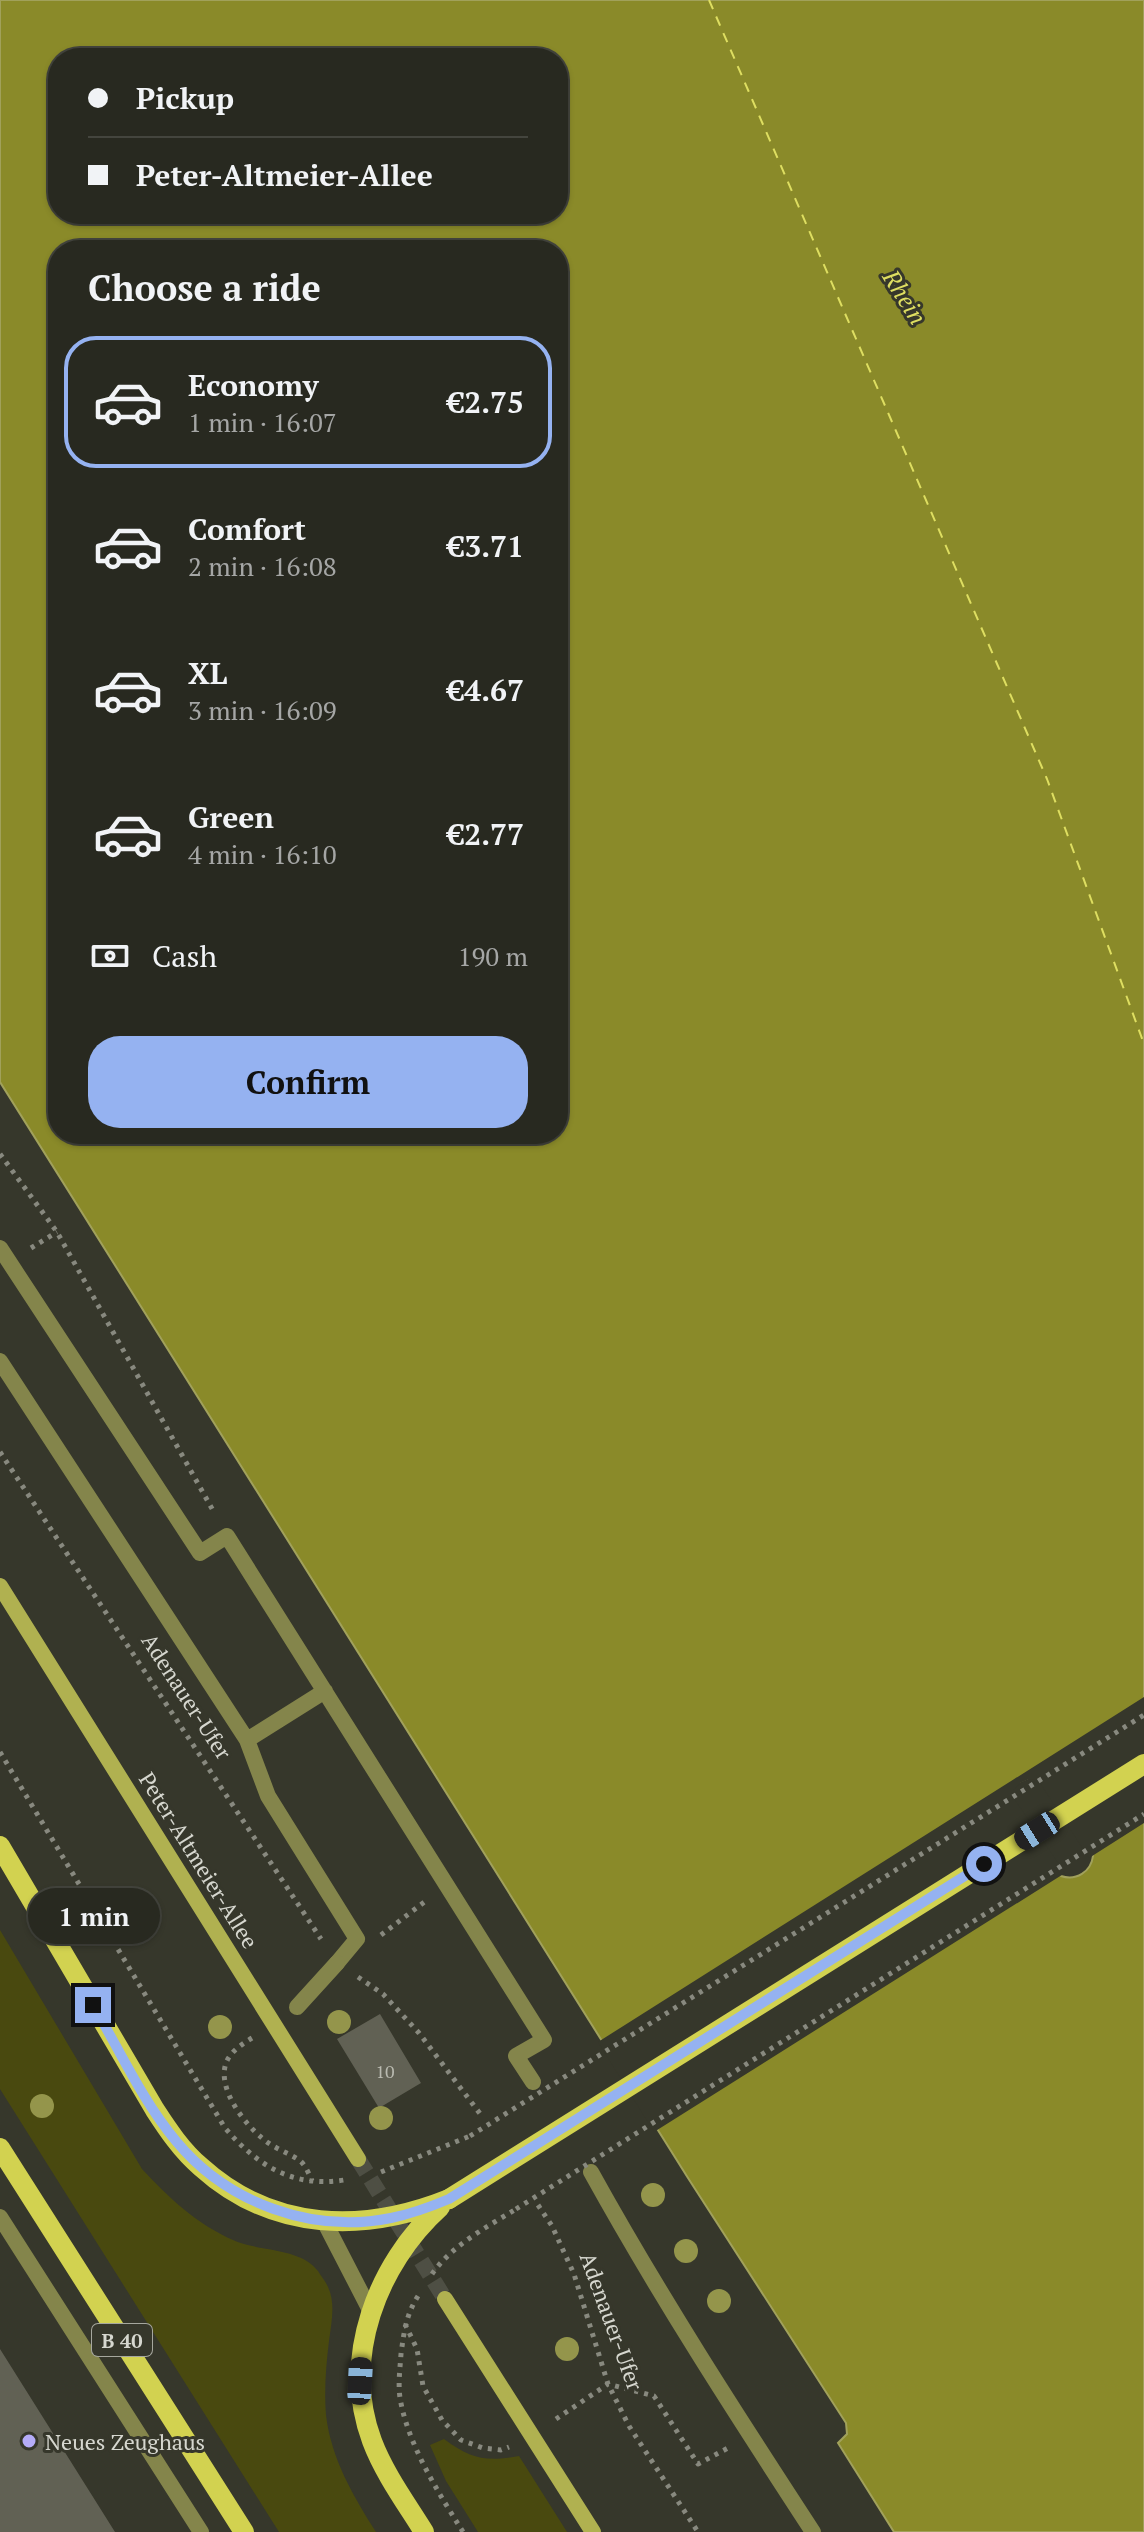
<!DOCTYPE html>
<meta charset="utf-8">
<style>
:root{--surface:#282920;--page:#303129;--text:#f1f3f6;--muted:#a5a6a5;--line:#44453e;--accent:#95b2f1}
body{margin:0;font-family:"PT Serif",serif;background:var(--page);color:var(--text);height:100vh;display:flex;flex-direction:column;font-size:30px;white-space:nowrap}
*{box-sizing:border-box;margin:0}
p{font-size:26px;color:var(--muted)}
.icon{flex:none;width:44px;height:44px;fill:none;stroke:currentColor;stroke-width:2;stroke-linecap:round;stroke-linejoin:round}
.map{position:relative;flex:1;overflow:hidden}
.sheet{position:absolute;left:48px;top:240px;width:520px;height:904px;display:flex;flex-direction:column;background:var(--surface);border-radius:32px;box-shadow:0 2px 6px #0004,0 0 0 2px var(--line)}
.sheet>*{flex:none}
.top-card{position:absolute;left:48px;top:48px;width:520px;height:176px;border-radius:32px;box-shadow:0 2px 6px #0004,0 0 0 2px var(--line);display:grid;align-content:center;height:176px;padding:0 40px;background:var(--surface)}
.end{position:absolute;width:36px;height:36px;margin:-18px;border:10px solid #95b2f1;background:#111;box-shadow:0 0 0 4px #111}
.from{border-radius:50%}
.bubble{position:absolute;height:56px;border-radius:28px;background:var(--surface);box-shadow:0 2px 6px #0004,0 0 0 2px var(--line);font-size:26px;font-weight:600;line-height:56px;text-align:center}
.car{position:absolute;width:24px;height:48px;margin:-24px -12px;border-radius:10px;box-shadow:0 0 6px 2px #0007;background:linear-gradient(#222 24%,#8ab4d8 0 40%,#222 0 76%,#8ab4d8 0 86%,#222 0)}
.top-card b{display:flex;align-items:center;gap:28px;height:76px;font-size:30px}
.top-card b+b{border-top:2px solid var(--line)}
.top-card i{width:20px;height:20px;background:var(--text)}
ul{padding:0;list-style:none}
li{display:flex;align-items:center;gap:24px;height:132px;margin:0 16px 12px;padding:0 24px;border:4px solid transparent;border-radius:32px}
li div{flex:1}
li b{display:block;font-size:30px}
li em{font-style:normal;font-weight:600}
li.active{border-color:var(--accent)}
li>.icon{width:72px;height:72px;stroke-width:1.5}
h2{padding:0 40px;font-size:36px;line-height:96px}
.pay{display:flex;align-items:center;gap:20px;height:88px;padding:0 40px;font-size:30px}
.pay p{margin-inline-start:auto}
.action{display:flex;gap:16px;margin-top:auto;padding:16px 40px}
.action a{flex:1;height:92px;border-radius:32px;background:var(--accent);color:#111;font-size:32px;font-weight:600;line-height:92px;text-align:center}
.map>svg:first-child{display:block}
.green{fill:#49490f}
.water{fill:#8a8a29;stroke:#a1a15b;stroke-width:2;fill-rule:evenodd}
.pier{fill:#36372b}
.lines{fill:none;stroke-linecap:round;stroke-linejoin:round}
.ferry{stroke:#dede61;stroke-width:2;stroke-dasharray:10 8;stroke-linecap:butt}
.building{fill:#616154}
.secondary-tunnel{stroke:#4e4f44;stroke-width:16;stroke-dasharray:16 8;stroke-linecap:butt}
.path{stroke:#88897f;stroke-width:5;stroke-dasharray:4 6;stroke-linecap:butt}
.service{stroke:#84854b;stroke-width:16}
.pedestrian{stroke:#84854b;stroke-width:16}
.secondary{stroke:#b0b150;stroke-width:16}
.primary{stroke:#d2d250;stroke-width:20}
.path-bridge{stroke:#88897f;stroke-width:5;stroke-dasharray:4 6;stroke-linecap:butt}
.primary-bridge{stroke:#d2d250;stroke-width:20}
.tree{fill:#94954b}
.route{stroke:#95b2f1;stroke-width:10}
.poi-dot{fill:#b5acf8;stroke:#36372b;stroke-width:3}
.labels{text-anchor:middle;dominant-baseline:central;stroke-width:6;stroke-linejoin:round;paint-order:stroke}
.number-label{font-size:18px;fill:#b9bab0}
.shield{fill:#36372b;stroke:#a6a79e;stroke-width:2}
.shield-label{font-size:20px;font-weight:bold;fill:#d6d7cf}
.street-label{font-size:22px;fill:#d6d7cf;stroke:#36372b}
.poi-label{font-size:22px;fill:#d6d7cf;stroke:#36372b;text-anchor:start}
.water-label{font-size:24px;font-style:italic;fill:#dede61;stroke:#36372b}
</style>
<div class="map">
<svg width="1144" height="2532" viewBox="0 0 1144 2532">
<rect width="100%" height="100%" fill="#36372b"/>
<path class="green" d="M0 1930 142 2169C170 2199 197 2224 233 2240 259 2252 300 2247 318 2271 321 2276 326 2282 328 2287 336 2304 331 2324 329 2341 326 2365 324 2391 326 2415 331 2458 353 2496 376 2532H279L0 2089Z
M444 2439C471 2459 486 2462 519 2456L567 2532H478L446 2481 430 2445Z"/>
<path class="water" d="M0 0H1144V2532H894L838 2443 847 2434 846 2423 688 2178 0 1082ZM58 58H558V214H58ZM58 250H558V1134H58ZM1035 1775 1040 1777 1093 1856C1091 1872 1076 1881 1061 1876L1008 1794 1012 1785Z"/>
<path class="pier" d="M1144 1697V1823L1089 1858 1038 1780 1029 1779 1020 1783 1013 1791V1797L1065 1873 654 2132 598 2042Z"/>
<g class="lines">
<path class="ferry" d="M709 0 1047 779 1144 1044"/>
</g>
<path class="building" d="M380 2014 421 2083 379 2108 337 2039Z
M0 2349 115 2532H0Z"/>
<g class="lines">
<path class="secondary-tunnel" d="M358 2159 445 2299"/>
<path class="path" d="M0 1154 57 1232 215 1514
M31 1248 57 1232
M0 1452 321 1939
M0 1752 225 2128C257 2165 292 2188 344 2180
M381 1935 427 1900
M358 1977 383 1994 419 2033 481 2115
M252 2038C242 2044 230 2052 226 2063 217 2089 244 2123 262 2138 273 2148 287 2152 299 2160 305 2164 309 2174 312 2181
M381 2172 470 2136
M538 2205 552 2226 574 2274 608 2384 629 2426 698 2532
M432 2274C452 2245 487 2227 516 2209
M418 2296C406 2315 404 2332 401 2354 400 2369 398 2383 400 2398 408 2445 438 2492 463 2532
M405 2324 417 2349 423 2386 442 2420 461 2440 483 2448 501 2450 509 2447
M556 2419 608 2384 654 2396 698 2464 728 2448"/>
<path class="service" d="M0 1248 200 1553 227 1536 544 2040 516 2056 533 2082
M0 1361 247 1740 268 1796 357 1939 337 1963
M247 1740 325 1691
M591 2172C659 2295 736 2414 813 2532
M0 2217 201 2532
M324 2221 371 2312"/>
<path class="pedestrian" d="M297 2007 337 1963"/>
<path class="secondary" d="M0 1586 358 2159
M445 2299 593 2532"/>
<path class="primary" d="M0 1846 155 2110C168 2130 182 2151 201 2167 273 2232 364 2233 449 2199
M0 2148 244 2532
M424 2532C406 2503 384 2473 372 2441 341 2358 377 2264 440 2207"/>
<path class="path-bridge" d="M470 2136 1144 1715
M516 2209 1144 1814"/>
<path class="primary-bridge" d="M449 2199 1144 1764"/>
</g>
<g class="tree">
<circle cx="339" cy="2022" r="12"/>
<circle cx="220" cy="2027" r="12"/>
<circle cx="42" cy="2106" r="12"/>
<circle cx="381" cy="2118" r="12"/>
<circle cx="653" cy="2195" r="12"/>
<circle cx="686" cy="2251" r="12"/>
<circle cx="719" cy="2301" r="12"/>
<circle cx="567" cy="2349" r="12"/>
</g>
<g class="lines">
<path class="route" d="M93 2005C119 2049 143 2102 176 2141 227 2203 312 2234 391 2218 411 2214 430 2207 449 2199L984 1864"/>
</g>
<circle class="poi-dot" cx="29" cy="2441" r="8"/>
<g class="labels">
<g class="number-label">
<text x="385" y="2071">10</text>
</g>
<rect class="shield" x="92" y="2324" width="60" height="32" rx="6"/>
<g class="shield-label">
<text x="122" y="2340">B 40</text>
</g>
<g class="street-label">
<text transform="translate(187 1696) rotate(57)">Adenauer-Ufer</text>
<text transform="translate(199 1860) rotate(58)">Peter-Altmeier-Allee</text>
<text transform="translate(612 2321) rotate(70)">Adenauer-Ufer</text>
</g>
<g class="poi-label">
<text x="45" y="2441">Neues Zeughaus</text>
</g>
<g class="water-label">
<text transform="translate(905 297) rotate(58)">Rhein</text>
</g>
</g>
</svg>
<i class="end from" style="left:984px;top:1864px"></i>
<i class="end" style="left:93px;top:2005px"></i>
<div class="bubble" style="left:28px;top:1888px;width:132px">1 min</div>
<i class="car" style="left:1037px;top:1831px;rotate:238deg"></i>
<i class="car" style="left:360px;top:2381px;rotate:3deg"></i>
<div class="top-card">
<b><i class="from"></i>Pickup</b>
<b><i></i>Peter-Altmeier-Allee</b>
</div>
<section class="sheet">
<h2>Choose a ride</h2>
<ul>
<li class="active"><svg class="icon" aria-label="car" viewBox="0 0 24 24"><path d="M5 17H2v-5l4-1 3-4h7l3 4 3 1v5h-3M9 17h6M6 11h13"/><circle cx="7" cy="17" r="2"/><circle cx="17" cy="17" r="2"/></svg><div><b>Economy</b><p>1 min · 16:07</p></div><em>€2.75</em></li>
<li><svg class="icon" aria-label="car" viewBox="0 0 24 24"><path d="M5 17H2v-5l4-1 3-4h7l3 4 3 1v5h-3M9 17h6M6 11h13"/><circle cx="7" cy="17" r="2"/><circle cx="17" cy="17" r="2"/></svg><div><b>Comfort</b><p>2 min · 16:08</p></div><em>€3.71</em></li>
<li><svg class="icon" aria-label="car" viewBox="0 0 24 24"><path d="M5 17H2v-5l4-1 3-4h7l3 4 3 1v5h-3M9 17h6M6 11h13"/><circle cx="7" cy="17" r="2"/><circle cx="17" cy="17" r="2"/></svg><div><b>XL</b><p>3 min · 16:09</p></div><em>€4.67</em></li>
<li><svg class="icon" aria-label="car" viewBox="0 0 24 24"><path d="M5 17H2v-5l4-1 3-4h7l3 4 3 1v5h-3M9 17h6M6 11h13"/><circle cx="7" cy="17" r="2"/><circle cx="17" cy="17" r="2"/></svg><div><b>Green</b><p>4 min · 16:10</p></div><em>€2.77</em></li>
</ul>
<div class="pay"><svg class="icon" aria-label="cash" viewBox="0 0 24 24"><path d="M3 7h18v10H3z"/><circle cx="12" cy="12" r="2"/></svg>Cash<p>190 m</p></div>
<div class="action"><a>Confirm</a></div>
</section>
</div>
